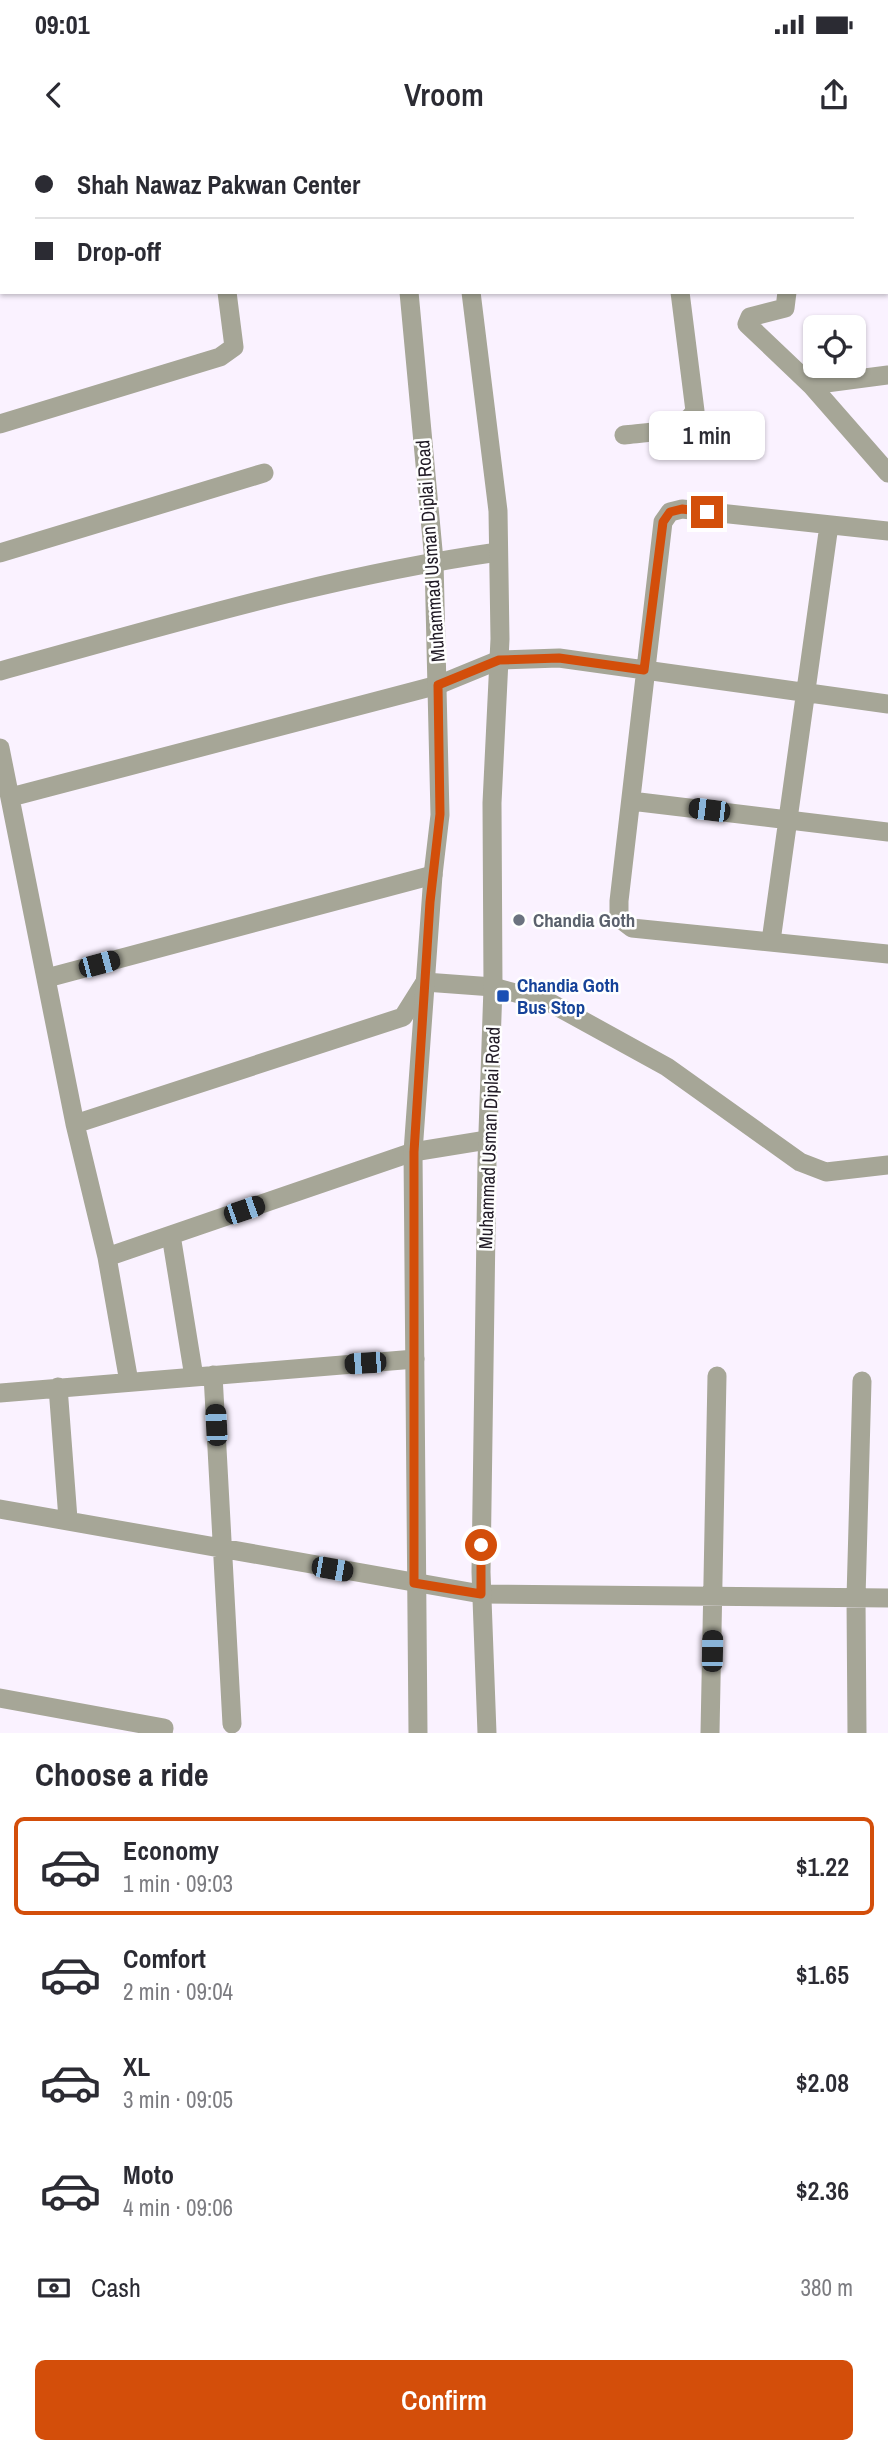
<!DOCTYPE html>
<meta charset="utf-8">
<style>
:root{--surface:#fff;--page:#f2f2f3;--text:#2b2b33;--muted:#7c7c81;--line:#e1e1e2;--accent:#d34e0a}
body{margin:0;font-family:"Archivo Narrow",sans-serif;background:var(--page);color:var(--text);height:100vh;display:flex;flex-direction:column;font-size:26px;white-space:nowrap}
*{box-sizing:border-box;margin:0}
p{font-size:23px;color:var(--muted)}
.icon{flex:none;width:38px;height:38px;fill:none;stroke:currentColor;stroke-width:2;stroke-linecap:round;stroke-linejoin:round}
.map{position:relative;height:1593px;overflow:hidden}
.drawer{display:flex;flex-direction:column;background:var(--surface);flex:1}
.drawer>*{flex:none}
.top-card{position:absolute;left:0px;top:0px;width:889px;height:154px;box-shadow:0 2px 5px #0004;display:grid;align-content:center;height:154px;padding:0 35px;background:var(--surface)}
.fabs{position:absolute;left:803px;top:175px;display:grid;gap:14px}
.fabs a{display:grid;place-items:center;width:63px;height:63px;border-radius:10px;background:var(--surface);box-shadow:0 2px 5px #0004;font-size:35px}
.end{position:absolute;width:32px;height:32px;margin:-16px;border:9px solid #d34e0a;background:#fff;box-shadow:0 0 0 4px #fff}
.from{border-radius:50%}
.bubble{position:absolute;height:49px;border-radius:10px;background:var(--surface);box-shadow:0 2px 5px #0004;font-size:23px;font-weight:600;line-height:49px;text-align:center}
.car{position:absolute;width:21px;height:42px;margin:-21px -10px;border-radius:9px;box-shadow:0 0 5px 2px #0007;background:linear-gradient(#222 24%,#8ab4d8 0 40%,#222 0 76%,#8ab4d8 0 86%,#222 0)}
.top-card b{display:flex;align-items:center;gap:24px;height:66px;font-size:26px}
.top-card b+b{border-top:2px solid var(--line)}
.top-card i{width:18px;height:18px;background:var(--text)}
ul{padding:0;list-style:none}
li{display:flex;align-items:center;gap:21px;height:98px;margin:0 14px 10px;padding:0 21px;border:4px solid transparent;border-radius:10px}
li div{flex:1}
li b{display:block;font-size:26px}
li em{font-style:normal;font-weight:600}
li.active{border-color:var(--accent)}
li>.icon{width:63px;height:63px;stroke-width:1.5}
h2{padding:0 35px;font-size:32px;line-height:84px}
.pay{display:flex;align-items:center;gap:18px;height:77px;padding:0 35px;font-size:26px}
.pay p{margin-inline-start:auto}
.primary-button{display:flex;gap:14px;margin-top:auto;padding:14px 35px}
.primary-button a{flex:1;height:80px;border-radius:10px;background:var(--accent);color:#fff;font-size:28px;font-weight:600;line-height:80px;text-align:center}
.status{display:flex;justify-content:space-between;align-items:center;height:49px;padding:0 35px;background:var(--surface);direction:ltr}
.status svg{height:19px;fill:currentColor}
header{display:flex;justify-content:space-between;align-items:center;height:91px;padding:0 35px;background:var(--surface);font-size:32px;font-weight:600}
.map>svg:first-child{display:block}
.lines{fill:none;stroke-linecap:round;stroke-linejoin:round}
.minor{stroke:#a6a697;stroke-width:19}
.tertiary{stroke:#a6a697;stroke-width:19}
.route{stroke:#d34e0a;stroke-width:9}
.worship-dot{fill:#6b7280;stroke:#fff;stroke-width:2.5}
.transit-dot{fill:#1a4fb4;stroke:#fff;stroke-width:2.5}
.labels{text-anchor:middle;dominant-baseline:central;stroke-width:5;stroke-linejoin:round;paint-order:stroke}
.street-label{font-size:19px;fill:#201a25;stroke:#fff}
.worship-label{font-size:19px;font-weight:bold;fill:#5b616d;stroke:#fff;text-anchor:start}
.transit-label{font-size:19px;font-weight:bold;fill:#164399;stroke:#fff;text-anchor:start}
</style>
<div class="status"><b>09:01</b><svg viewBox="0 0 49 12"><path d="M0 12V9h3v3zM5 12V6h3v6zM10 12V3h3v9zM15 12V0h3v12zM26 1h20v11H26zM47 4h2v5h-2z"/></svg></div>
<header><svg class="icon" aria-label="back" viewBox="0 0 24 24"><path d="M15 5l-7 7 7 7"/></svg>Vroom<svg class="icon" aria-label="share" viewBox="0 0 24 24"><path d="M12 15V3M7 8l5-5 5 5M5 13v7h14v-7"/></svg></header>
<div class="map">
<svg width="888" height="1593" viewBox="0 0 888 1593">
<rect width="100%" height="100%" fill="#faf2ff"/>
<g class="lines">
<path class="minor" d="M207 0V2
M661 0V2
M769 2 771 0
M0 75H2
M887 79H888
M787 152 785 168 750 177 747 184 811 245 888 333
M811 245 888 235
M0 284 220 217 234 207 227 152
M624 295C648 292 681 293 695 271L680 152
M888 391 682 369 670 372 663 382 619 761V778L632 788 888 814
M0 413 264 333
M0 531C165 486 329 436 498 412
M0 608 75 984 107 1117 129 1242
M11 657 438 545 499 520 559 518 888 564
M631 661 888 692
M771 801 829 385
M47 838 433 735
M75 984 403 877 425 842 493 847 549 862 667 927 800 1022 826 1032 888 1025
M171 1095 194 1237
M107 1117 413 1012 487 1000
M213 1235 232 1584
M58 1247 68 1379
M0 1253 415 1219
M0 1369 481 1454 888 1458
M0 1558 164 1588 163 1593
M710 1593 717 1236
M857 1593 856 1458 862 1241"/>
<path class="tertiary" d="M392 0V2
M453 0V2
M409 152 434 421 440 675 433 735 413 1012 418 1593
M471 152 498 371 500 499 492 663 493 847 487 1021 481 1432 487 1593"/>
</g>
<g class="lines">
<path class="route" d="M481 1405V1454L414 1443V1012L430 762 440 674 438 545 499 520 559 518 644 530 663 382 670 372 682 369 707 372"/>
</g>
<circle class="worship-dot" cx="519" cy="780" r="7"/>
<rect class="transit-dot" x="496" y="849" width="14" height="14" rx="3.5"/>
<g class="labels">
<g class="street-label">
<text transform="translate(430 411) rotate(-94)">Muhammad Usman Diplai Road</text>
<text transform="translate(489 998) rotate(-88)">Muhammad Usman Diplai Road</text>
</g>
<g class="worship-label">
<text x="533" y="780">Chandia Goth</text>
</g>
<g class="transit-label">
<text x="517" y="845">Chandia Goth<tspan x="517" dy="22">Bus Stop</tspan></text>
</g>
</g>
</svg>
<div class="fabs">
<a><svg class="icon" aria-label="locate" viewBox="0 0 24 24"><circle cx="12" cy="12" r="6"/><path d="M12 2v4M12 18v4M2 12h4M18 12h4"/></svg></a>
</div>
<i class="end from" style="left:481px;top:1405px"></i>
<i class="end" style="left:707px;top:372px"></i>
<div class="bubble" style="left:649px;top:271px;width:116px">1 min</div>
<i class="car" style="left:709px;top:670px;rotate:277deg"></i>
<i class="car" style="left:99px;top:824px;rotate:75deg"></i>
<i class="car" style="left:244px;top:1070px;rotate:71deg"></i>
<i class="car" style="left:365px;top:1223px;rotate:266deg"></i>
<i class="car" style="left:216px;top:1285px;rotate:357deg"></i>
<i class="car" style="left:332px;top:1429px;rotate:100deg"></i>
<i class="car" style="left:712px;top:1511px;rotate:1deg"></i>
<div class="top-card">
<b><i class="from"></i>Shah Nawaz Pakwan Center</b>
<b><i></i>Drop-off</b>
</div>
</div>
<section class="drawer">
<h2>Choose a ride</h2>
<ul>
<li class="active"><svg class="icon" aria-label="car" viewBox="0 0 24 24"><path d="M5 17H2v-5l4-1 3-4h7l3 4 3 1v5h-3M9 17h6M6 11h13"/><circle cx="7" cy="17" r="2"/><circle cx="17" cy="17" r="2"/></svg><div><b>Economy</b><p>1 min · 09:03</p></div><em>$1.22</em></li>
<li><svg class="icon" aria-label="car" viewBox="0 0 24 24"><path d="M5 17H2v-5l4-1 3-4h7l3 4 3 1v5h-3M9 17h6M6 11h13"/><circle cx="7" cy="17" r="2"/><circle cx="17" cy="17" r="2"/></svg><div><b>Comfort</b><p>2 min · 09:04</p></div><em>$1.65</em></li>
<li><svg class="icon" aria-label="car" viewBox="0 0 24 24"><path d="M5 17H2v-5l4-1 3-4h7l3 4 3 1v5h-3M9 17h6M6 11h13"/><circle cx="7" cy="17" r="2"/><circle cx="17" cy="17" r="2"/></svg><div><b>XL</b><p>3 min · 09:05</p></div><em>$2.08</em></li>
<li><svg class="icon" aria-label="car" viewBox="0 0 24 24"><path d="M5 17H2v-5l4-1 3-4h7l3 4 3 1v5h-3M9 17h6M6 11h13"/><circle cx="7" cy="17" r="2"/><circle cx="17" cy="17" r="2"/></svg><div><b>Moto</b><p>4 min · 09:06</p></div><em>$2.36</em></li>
</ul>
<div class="pay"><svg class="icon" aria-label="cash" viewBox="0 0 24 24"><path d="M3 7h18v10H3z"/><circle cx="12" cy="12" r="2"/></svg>Cash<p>380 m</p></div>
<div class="primary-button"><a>Confirm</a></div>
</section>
